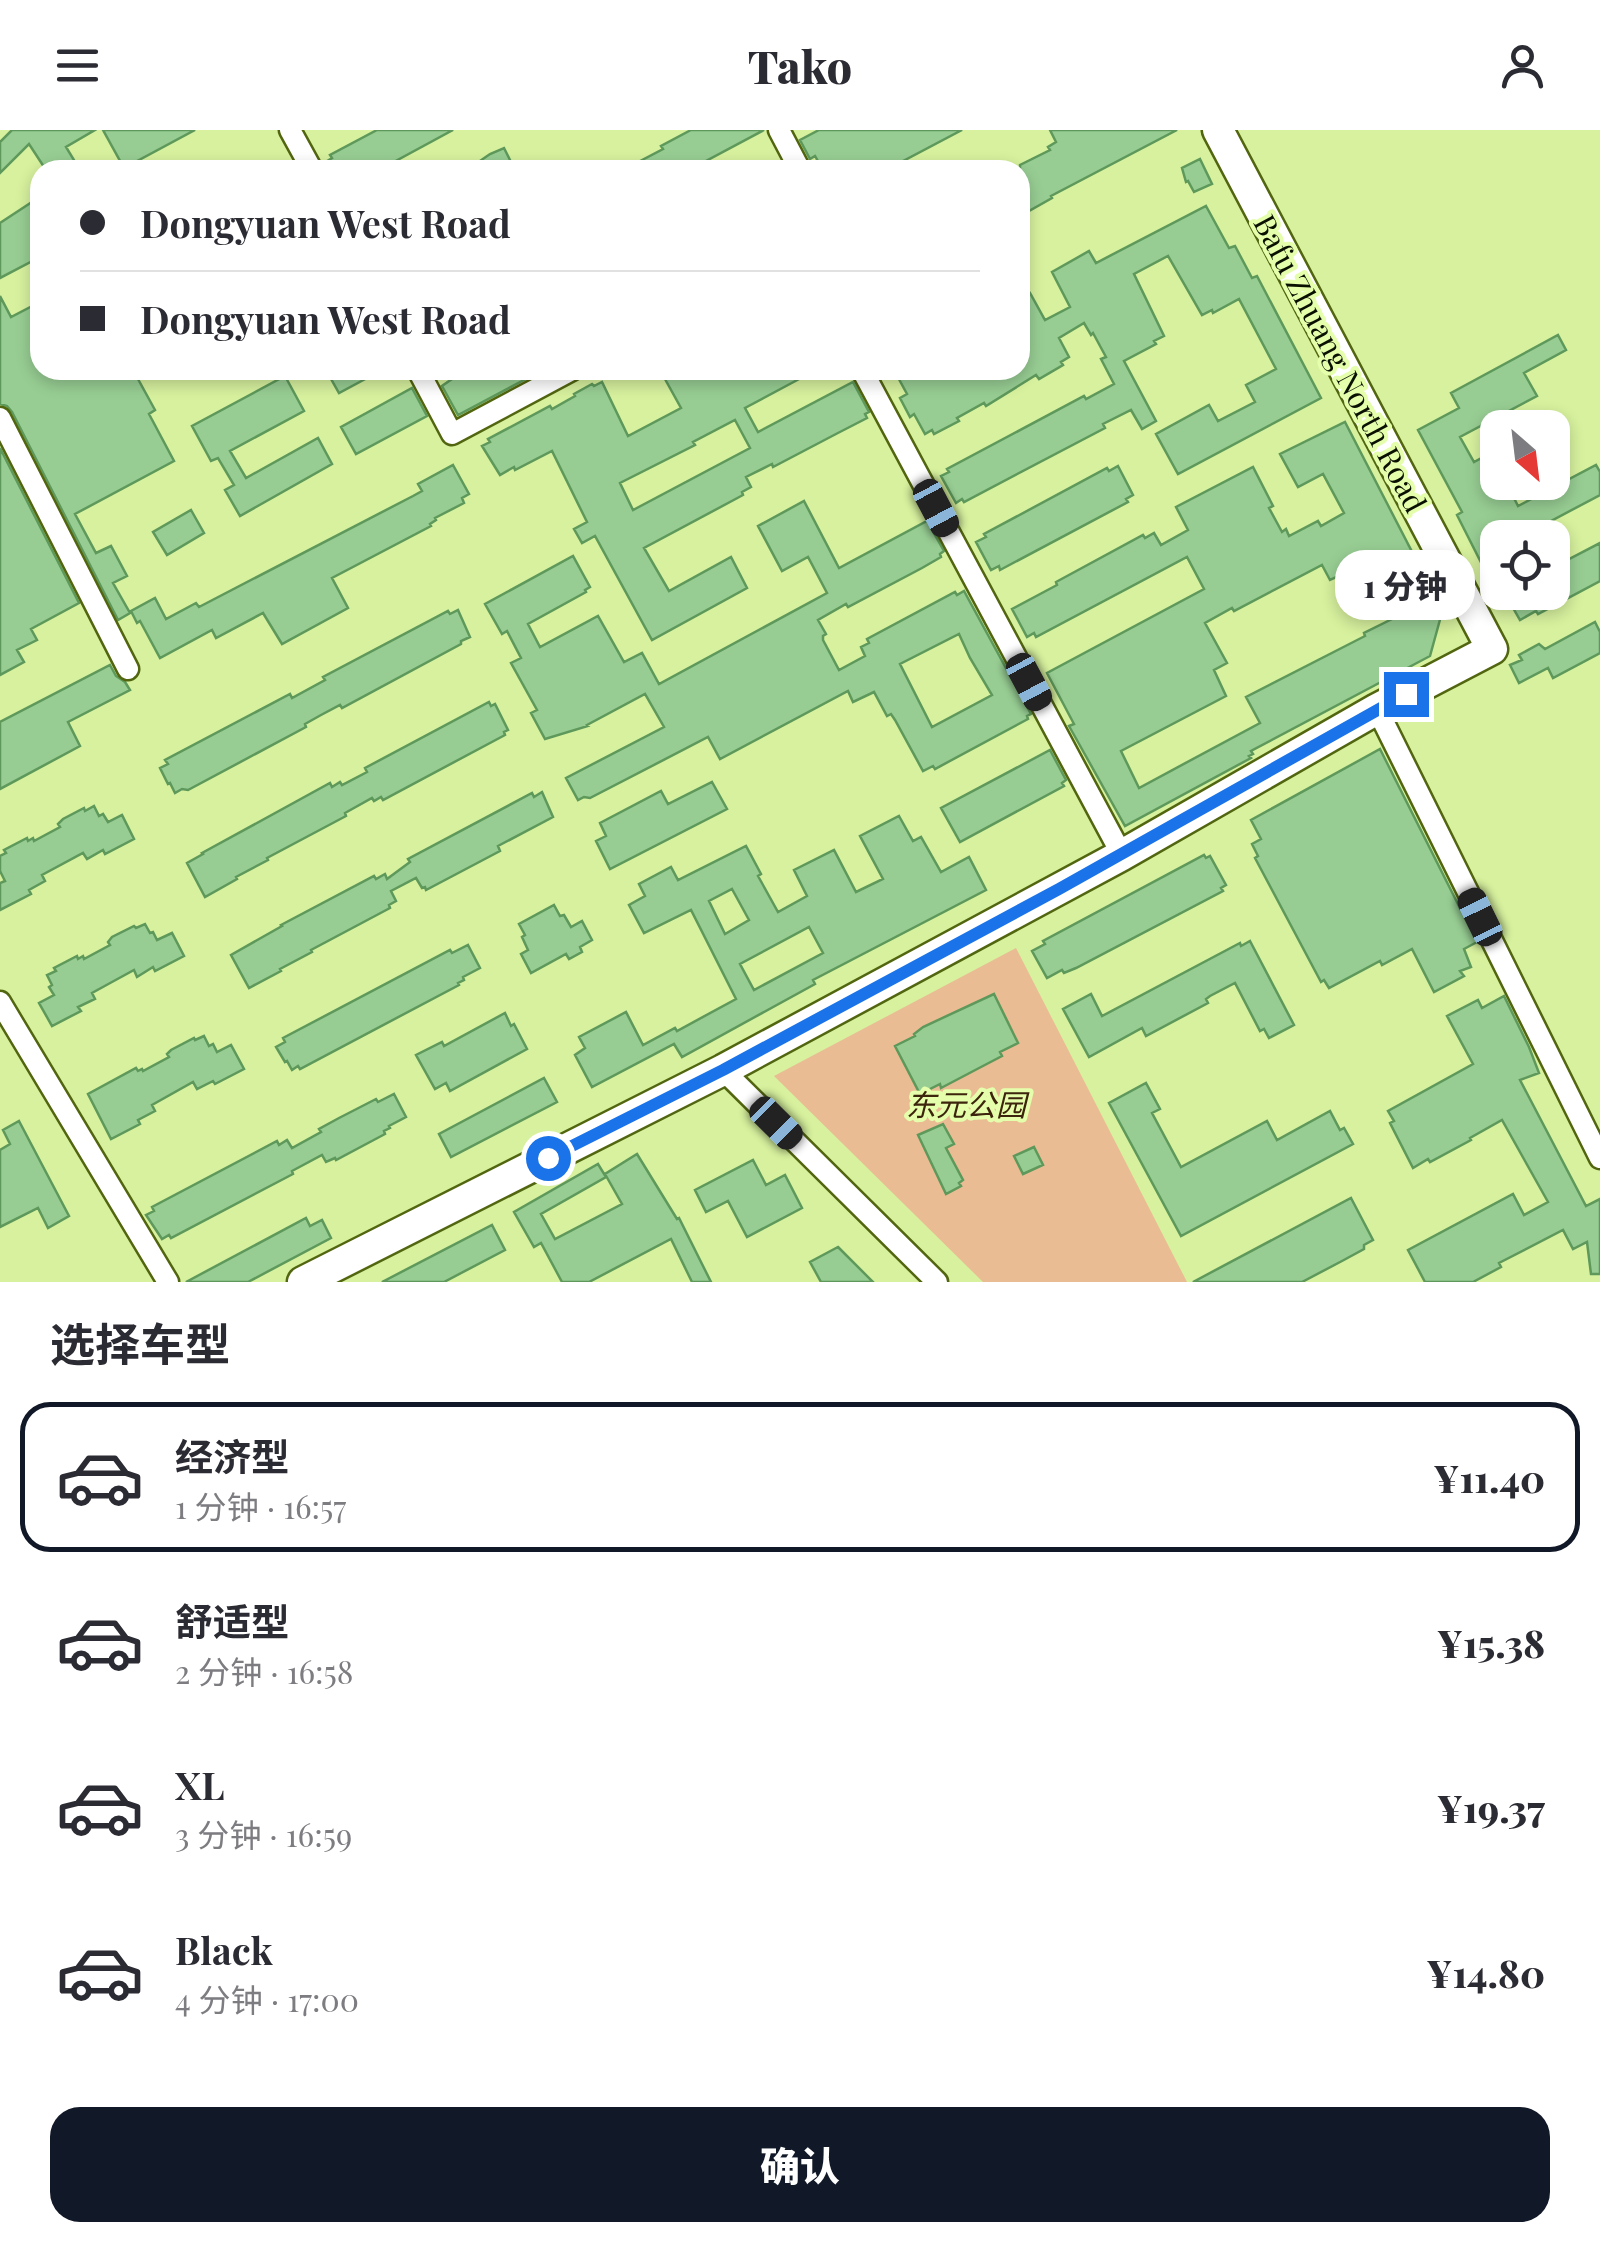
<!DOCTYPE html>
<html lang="zh">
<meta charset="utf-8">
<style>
:root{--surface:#fff;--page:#f7f7f7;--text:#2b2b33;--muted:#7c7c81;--line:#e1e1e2;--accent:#111827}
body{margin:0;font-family:"Playfair Display","Noto Sans SC",serif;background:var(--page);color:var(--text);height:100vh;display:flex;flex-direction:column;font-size:38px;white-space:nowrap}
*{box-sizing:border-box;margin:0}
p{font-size:32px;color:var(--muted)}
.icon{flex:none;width:55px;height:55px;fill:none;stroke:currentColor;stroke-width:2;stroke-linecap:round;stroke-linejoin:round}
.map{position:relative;height:1152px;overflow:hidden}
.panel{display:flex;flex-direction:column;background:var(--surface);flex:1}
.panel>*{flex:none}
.top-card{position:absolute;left:30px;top:30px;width:1000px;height:220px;border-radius:30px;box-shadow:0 5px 15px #0003;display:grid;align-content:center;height:220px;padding:0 50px;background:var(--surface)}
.needle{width:65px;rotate:152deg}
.tools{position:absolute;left:1480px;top:280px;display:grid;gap:20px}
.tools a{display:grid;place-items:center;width:90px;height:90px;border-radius:20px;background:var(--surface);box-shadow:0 5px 15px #0003;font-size:50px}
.end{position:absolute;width:45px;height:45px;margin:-22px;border:12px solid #1a73e8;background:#fff;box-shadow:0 0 0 5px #fff}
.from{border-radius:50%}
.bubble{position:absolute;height:70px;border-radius:30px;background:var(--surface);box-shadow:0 5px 15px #0003;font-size:32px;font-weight:800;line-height:70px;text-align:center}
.car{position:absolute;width:30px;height:60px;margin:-30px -15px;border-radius:12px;box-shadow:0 0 8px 2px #0007;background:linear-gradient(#222 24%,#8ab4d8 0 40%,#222 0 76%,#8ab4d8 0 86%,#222 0)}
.top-card b{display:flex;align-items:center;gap:35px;height:95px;font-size:38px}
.top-card b+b{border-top:2px solid var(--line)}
.top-card i{width:25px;height:25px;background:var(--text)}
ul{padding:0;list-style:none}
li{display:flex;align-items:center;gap:30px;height:150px;margin:0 20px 15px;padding:0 30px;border:5px solid transparent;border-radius:30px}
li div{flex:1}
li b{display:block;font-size:38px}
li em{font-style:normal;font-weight:800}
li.current{border-color:var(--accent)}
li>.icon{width:90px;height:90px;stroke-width:1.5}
h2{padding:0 50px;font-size:45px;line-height:120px}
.primary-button{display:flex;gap:20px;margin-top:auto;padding:20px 50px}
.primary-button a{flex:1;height:115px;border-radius:30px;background:var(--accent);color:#fff;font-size:40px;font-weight:800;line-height:115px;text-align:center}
header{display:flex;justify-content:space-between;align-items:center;height:130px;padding:0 50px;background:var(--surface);font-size:45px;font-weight:800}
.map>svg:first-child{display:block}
.green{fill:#eabc93}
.building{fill:#97cd93;stroke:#5e995b;stroke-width:2.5;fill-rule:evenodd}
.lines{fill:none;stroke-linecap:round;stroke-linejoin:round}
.street-casing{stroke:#526610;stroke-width:25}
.secondary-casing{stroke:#526610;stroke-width:35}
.street{stroke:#fff;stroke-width:20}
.secondary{stroke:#fff;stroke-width:30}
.route{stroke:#1a73e8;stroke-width:12}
.labels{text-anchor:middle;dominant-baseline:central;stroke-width:8;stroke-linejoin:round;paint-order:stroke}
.street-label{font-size:30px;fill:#0a1000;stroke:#e4feab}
.park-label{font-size:30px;font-style:italic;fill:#3d250d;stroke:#e4feab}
</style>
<header><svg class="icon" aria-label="menu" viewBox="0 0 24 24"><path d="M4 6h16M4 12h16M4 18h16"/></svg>Tako<svg class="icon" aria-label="person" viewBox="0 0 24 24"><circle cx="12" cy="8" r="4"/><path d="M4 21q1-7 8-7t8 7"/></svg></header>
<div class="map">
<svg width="1600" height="1152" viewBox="0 0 1600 1152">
<rect width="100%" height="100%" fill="#d7f19e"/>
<path class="green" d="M1016 818 1187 1152H983L774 946Z"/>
<path class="building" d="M12 0H95L66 17 80 40H46L29 14 0 43V12Z
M103 0H195L124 38Z
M377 0H453L379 40H326L324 33 332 28 330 25Z
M691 0H764L689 40H623L663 19 661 16Z
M819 0H962L886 40H823L815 26 810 29 800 10Z
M1050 0H1177L1051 66 1052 68 1020 86V35L1050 20 1048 17 1056 12Z
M504 18 515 40H467L490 24Z
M1200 29 1212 54 1194 62 1188 51 1186 52 1182 38Z
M32 72 40 84V127L0 148V93Z
M1206 76 1229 118 1235 116 1252 148 1257 146 1321 268 1178 344 1156 304 1209 275 1218 291 1255 272 1246 255 1276 239 1239 169 1213 183 1212 180 1202 185 1168 126 1134 144 1164 206 1154 211 1156 214 1124 231 1156 291 1142 299 1131 280 1103 294 1105 298 964 372 962 369 956 373 941 346 949 342 947 339 1084 266 1086 269 1114 254 1101 229 1106 227 1093 203 1091 205 1084 193 1059 208 1069 227 1061 232 1063 235 1039 249 1036 245 986 276 984 273 957 288 959 291 934 304 932 300 925 304 914 284 910 287 900 268 907 264 894 240H932L937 248 951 240H1020V169L1030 163 1045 190 1070 177 1052 142 1089 121 1096 133Z
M0 166 11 187 40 172V240H133L155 280 149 284 174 331 75 384 96 423 111 416 127 446 113 453 130 483 118 490 12 282 7 276 0 274Z
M1558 205 1566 220 1524 243 1537 266 1460 307 1474 332 1498 319V352H1506L1518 376 1596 335 1600 342V365L1519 408H1498V466L1457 385 1462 382 1418 300 1459 278 1451 263Z
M326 240H382L339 263Z
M465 240H543L458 285 442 256Z
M660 240H736L740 248 755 240H816L745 278 758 302 853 252 869 282 865 284 867 288 836 304 773 337 772 334 746 347 751 357 742 362 743 365 644 418 669 461 731 427 747 458 652 510 595 406 582 413 574 399 587 392 552 321 515 340 514 337 500 345 482 316 490 312 488 309 550 276 552 279 575 266 574 264 592 254 594 256 602 252 628 306 681 278ZM735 290 750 318 633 380 620 353 695 315 693 312Z
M285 246 304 281 230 321 246 348 318 308 332 334 240 386 225 360 234 355 218 328 211 331 192 296Z
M412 258 427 286 356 324 341 297Z
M1345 292 1440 476 1436 477 1441 486 1430 526 1251 621 1253 624 1249 626 1251 628 1125 696 1069 596 1074 594 1047 543 1204 459 1187 427 1036 507 1034 503 1027 507 1012 479 1057 455 1056 452 1143 405 1145 408 1154 403 1161 415 1188 400 1176 377 1253 337 1273 376 1269 378 1282 402 1286 399 1289 406 1318 391 1321 396 1344 383 1323 344 1298 357 1280 324ZM1322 435 1330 450 1363 435 1392 489 1364 503 1365 506 1246 567 1260 593 1139 658 1121 621 1226 566 1214 540 1227 533 1205 493 1232 478 1234 481Z
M0 318 79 473 31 499 37 510 17 520 24 532 0 545Z
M453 335 469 364 462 368 464 373 435 388 436 390 430 394 431 396 332 448 348 478 282 514 263 483 216 508 212 500 160 528 140 491 137 493 131 481 155 468 166 489 196 473 199 477 413 366 422 361 418 354Z
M1118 336 1133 365 1126 369 1128 372 1000 440 999 436 991 440 976 412 986 407 984 404 1107 338 1109 341Z
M804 371 839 438 927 391 944 421 940 424 941 427 922 438 848 477 846 474 818 490 826 504 823 506V510L839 540 865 526 861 517 869 513 867 509 955 462 957 465 964 461 1031 584 1027 586 1028 589 935 639 933 636 923 641 895 590 891 584 887 586 874 562 853 572 848 561 720 629 708 607 590 668 584 667 578 670 566 648 664 597 645 564 587 595 588 596 545 609 531 583 537 580 511 533 521 528 507 501 502 504 485 474 573 426 590 457 585 460 586 462 528 494 540 517 598 486 624 532 642 523 659 554 827 463 808 427 782 441 758 396ZM959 504 970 528 992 565 932 597 900 534Z
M191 380 204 403 167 425 153 402Z
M1600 413V451L1538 484 1536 481 1520 490 1504 462H1552V438Z
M458 480 470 507 461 511V514L342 578 340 575 321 585 305 594 306 597 188 660 182 659 175 663 170 653 168 654 160 638 168 634 165 630 290 564 292 568 325 550 323 547 448 481 450 484Z
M1595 492 1600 502V523L1553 548 1548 538 1519 553 1510 535 1522 530 1519 525 1539 514 1545 519Z
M110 535 116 546 125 552 130 560 68 592 80 616 0 659V592Z
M489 572 491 576 495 574 508 600 504 602 505 605 383 670 381 667 374 671 372 668 345 683 346 686 267 728 268 730 236 747 237 749 205 767 187 733 203 724 202 723 330 653 332 657 340 652 342 655 367 642 365 638Z
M1380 619 1477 812 1464 819 1471 837 1460 841 1464 846 1434 862 1412 819 1382 835 1380 831 1329 858 1324 850 1321 852 1255 728 1258 726 1252 714 1261 709 1251 690Z
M1050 620 1066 650 1062 653 1064 656 960 712 941 678Z
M712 652 727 679 610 739 596 711 606 706 600 693 661 661 668 674Z
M542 662 553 687 498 716 500 721 426 760 425 757 422 758 416 748 391 761 396 771 389 775 390 778 311 820 312 822 280 839 281 841 249 858 231 825 282 796 281 795 374 746 376 749 385 744 387 749 410 732 408 729 532 663 534 667Z
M94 676 99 686 103 684 108 692 122 685 134 709 105 724 103 720 87 729 83 723 42 745 45 751 29 760 31 764 0 780V753L5 751 0 741V726L6 723 4 720 27 708 28 711 33 708 34 711 60 697 58 694 63 689 84 678 85 681Z
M899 686 913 711 921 707 941 742 969 727 986 760 813 850 815 854 682 927 674 914 592 957 575 925 585 918 579 907 626 882 643 915 675 898 677 901 736 869 691 780 644 803 629 775 645 766 639 754 671 737 678 750 746 716 761 744 758 746 778 782 807 766 794 740 834 720 856 762 883 749 860 706ZM732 759 749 790 725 804 709 771ZM809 797 823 823 754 860 740 834Z
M1204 725 1206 728 1210 726 1226 755 1221 758 1223 761 1076 838 1064 843 1062 840 1047 848 1032 821 1045 814 1043 811Z
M554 775 560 786 564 785 571 797 582 791 592 810 580 817 582 822 569 829 566 824 531 843 521 824 528 820 522 807 525 805 519 794Z
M145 794 150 803 153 802 157 810 172 803 184 826 155 841 153 837 137 847 134 840 112 852 92 863 95 869 78 877 81 881 52 896 39 873 54 865 49 857 52 855 47 845 56 841 54 838 77 826 78 829 83 826 84 829 110 815 108 812 112 807 134 796 136 798Z
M1250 811 1294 895 1269 908 1264 899 1260 901 1235 853 1210 866 1206 869 1208 873 1146 906 1142 898 1089 927 1063 879 1091 864 1102 886 1240 813 1241 816Z
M468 815 480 838 463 847 464 850 458 853 459 855 300 939 298 936 292 940 287 931 285 932 276 917 285 912 283 908 450 820 452 823Z
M994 864 1018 913 1000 922 1002 926 981 937 941 958 940 954 920 964 895 916 915 906 914 904 923 897Z
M1504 866 1529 917 1539 943 1520 950 1586 1076 1600 1069V1144H1591L1587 1112 1573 1119 1563 1100 1499 1133 1501 1137 1473 1152H1425L1408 1120 1513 1064 1524 1085 1548 1072 1502 990 1470 1008 1471 1010 1430 1032 1428 1029 1413 1038 1390 993 1394 991 1388 981 1473 934 1447 886 1478 870 1482 878Z
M505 883 511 896 514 894 527 919 450 961 446 953 435 959 416 925 442 912 444 916Z
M204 906 209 916 213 914 217 922 231 915 244 939 215 954 213 951 197 959 193 952 152 975 155 981 138 990 140 994 111 1009 88 964 136 938 138 941 142 939 143 941 169 927 167 924 171 920 194 908 195 910Z
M544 948 557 972 451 1027 439 1004Z
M1146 953 1160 979 1152 983 1181 1037 1267 991 1277 1010 1330 981 1340 1000 1344 998 1353 1014 1181 1106 1109 973Z
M394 964 406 987 389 996 390 998 384 1001 385 1004 336 1030 335 1028 326 1032 322 1025 292 1041 293 1044 171 1108 169 1105 162 1109 146 1085 154 1081 152 1077 277 1011 279 1015 287 1010 292 1018 321 1002 319 999 339 988 376 969 378 972Z
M19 991 69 1086 48 1098 38 1078 0 1097V1020L10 1014 3 1000Z
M943 994 954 1014 946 1018 963 1050 959 1053 961 1056 946 1064 918 1005Z
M1034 1017 1043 1035 1023 1044 1014 1026Z
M637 1024 677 1089 679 1088 711 1152H692L671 1109 589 1152H562L541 1113 534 1117 514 1082 598 1034 606 1047 541 1084 555 1109 622 1074 605 1044Z
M753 1030 766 1055 785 1045 802 1078 747 1107 728 1071 706 1082 695 1060Z
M1351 1068 1373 1110 1364 1115V1119L1342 1131 1302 1152H1193Z
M306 1088 310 1096 322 1090 331 1108 248 1152H186Z
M492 1095 505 1120 444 1152H382Z
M838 1117 873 1152H821L810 1132Z"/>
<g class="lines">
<g class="street-casing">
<path id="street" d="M290 0 312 40
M779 0 800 40
M418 240 452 304 572 240
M862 240 1122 725
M0 288 128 539
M1377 579 1600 1028
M0 872 168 1152
M723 940 937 1152"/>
</g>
<g class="secondary-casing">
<path id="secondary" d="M303 1152 723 940 1122 725 1377 579 1492 519 1218 0"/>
</g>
<use href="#street" class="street"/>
<use href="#secondary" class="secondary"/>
</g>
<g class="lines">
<path class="route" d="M548 1028 723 940 1059 759 1406 564"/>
</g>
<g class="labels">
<g class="street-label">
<text transform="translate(1341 233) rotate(62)">Bafu Zhuang North Road</text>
</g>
<g class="park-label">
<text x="966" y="974">东元公园</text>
</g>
</g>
</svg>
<div class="tools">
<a><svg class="needle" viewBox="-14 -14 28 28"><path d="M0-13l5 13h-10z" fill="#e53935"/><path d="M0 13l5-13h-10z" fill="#7c7c81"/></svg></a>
<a><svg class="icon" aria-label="locate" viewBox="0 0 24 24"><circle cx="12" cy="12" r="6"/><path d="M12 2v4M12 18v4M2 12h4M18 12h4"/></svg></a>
</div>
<i class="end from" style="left:548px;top:1028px"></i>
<i class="end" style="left:1406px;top:564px"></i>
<div class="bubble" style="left:1335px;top:420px;width:140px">1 分钟</div>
<i class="car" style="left:936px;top:378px;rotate:152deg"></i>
<i class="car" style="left:1029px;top:552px;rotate:152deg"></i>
<i class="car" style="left:1480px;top:787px;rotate:334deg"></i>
<i class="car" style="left:776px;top:993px;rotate:135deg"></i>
<div class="top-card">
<b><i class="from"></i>Dongyuan West Road</b>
<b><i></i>Dongyuan West Road</b>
</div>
</div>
<section class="panel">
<h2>选择车型</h2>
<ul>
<li class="current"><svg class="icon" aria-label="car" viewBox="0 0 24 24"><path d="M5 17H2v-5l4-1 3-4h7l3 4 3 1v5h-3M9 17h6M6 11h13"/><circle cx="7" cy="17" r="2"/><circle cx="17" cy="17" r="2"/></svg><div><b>经济型</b><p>1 分钟 · 16:57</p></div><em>¥11.40</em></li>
<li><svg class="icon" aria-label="car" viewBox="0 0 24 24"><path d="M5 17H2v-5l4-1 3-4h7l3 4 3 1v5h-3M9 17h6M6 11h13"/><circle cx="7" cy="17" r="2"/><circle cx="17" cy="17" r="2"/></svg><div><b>舒适型</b><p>2 分钟 · 16:58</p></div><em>¥15.38</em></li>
<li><svg class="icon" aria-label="car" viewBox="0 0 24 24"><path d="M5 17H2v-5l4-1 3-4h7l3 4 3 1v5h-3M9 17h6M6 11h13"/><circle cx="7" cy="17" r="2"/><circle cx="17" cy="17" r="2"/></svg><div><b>XL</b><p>3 分钟 · 16:59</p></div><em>¥19.37</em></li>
<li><svg class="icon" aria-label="car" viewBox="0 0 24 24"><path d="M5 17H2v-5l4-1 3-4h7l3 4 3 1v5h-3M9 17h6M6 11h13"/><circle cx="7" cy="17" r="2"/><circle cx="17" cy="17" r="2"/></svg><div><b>Black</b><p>4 分钟 · 17:00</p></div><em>¥14.80</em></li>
</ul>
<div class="primary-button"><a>确认</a></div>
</section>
